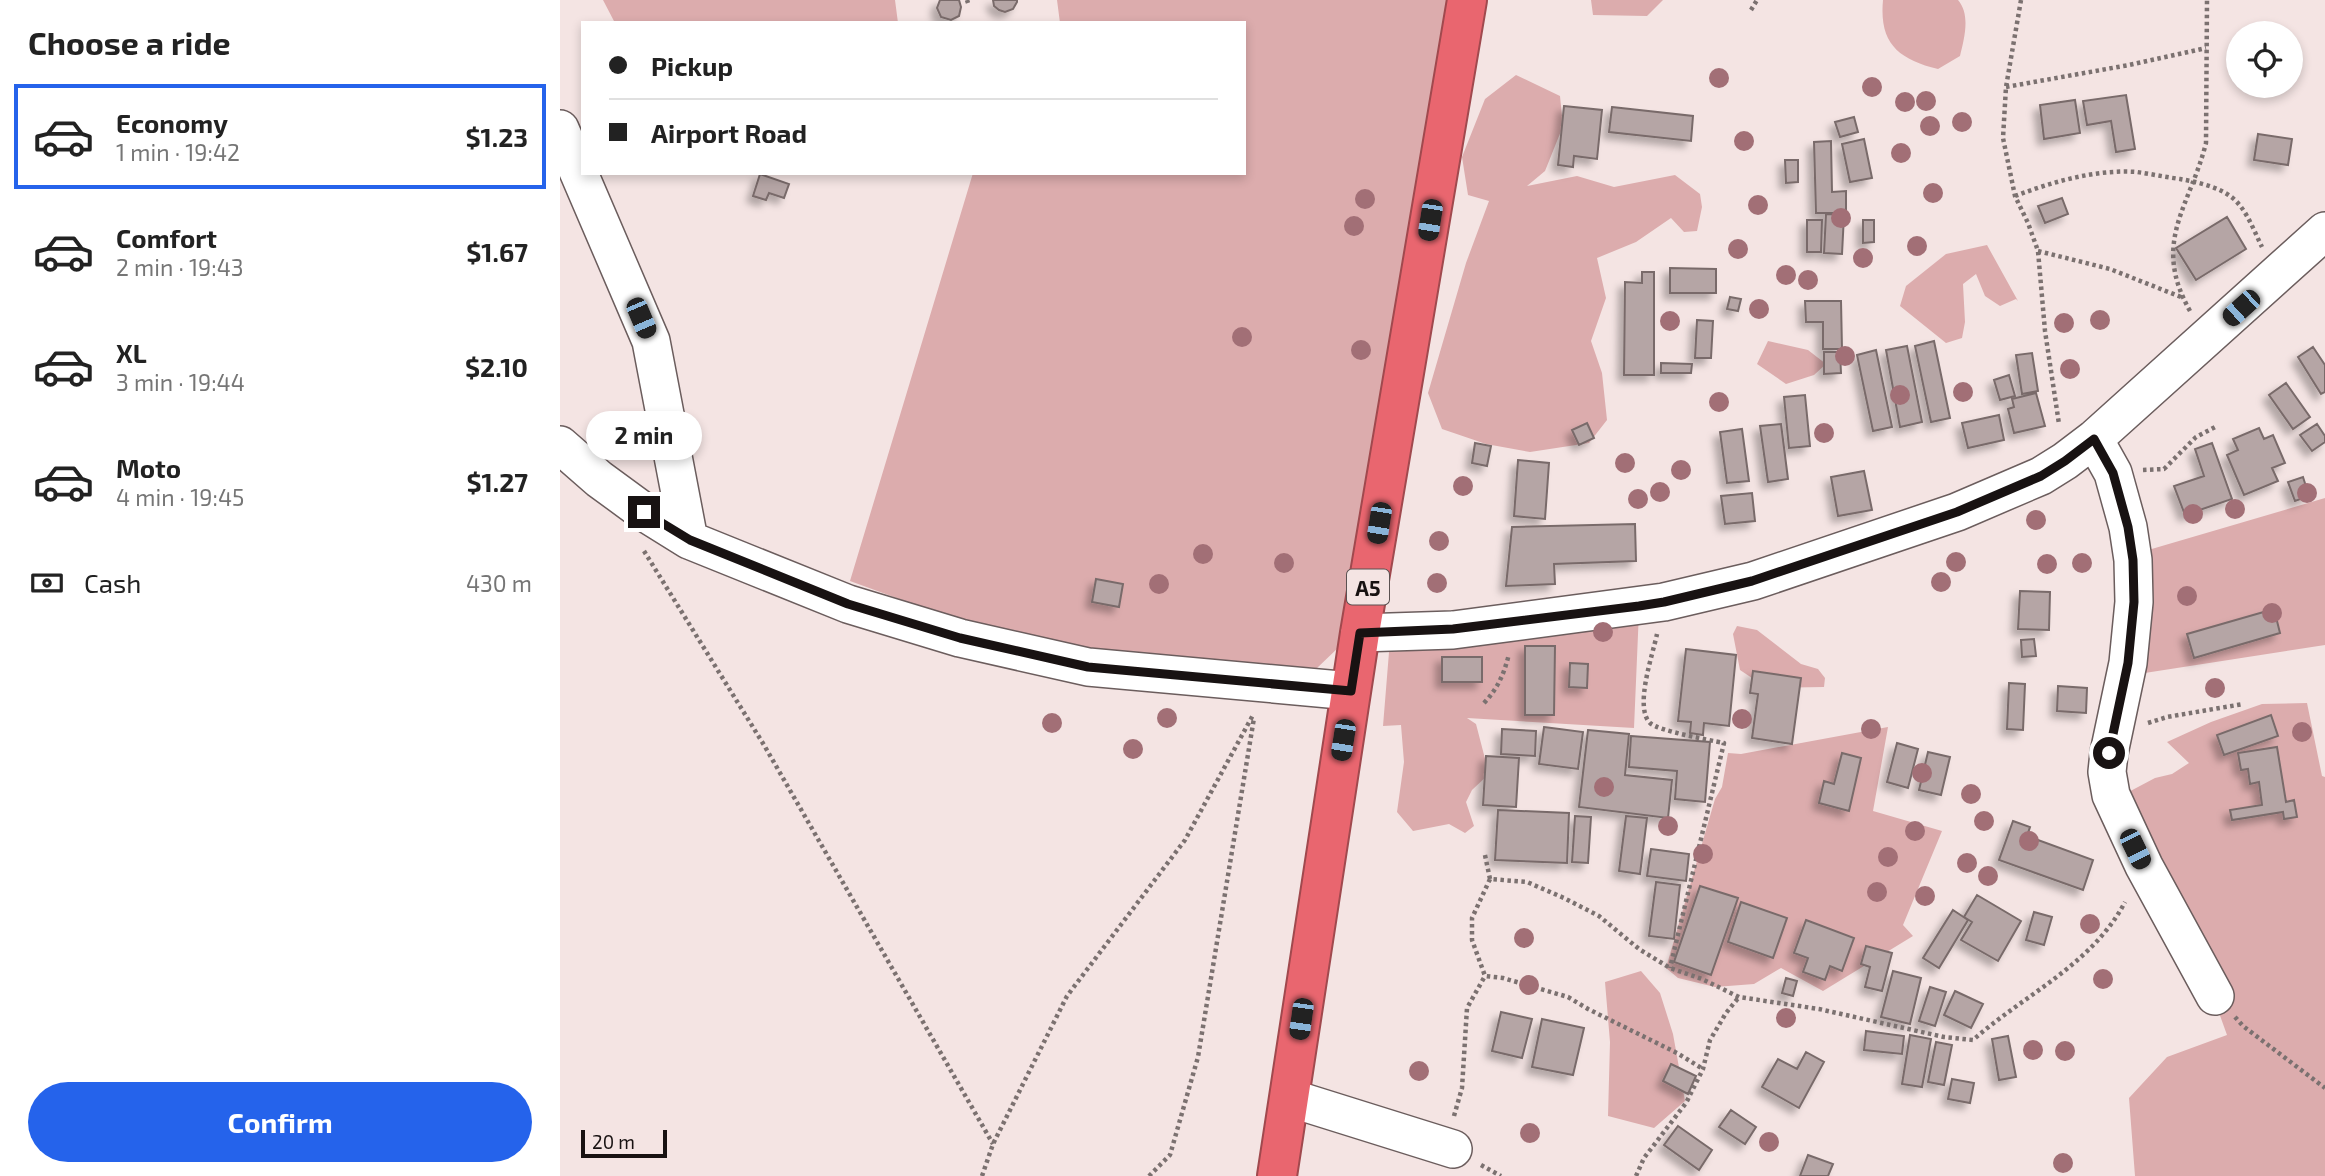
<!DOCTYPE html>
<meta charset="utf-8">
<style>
:root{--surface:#fff;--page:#f2f2f2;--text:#222;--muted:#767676;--line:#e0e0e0;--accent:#2563eb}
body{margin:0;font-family:"Exo 2",sans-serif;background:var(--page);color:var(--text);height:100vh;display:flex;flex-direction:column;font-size:26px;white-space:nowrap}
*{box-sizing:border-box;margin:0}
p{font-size:23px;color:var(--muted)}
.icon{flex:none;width:38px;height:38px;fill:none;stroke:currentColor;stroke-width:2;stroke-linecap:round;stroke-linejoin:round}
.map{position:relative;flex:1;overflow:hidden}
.details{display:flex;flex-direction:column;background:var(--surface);width:560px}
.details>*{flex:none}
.guide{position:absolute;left:21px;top:21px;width:665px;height:154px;border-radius:0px;box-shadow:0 4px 10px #0003;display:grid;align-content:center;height:154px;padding:0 28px;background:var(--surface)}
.tools{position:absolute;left:1666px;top:21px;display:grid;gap:14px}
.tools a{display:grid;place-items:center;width:77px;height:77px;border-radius:50%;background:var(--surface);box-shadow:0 4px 10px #0003;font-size:35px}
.scale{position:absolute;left:21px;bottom:18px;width:86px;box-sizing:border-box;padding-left:7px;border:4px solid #181212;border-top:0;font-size:19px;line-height:24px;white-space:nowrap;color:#181212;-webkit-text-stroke:5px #f4e4e3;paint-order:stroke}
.end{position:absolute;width:32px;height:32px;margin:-16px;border:9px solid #181212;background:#fff;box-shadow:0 0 0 4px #fff}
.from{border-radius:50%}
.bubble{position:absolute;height:49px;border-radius:24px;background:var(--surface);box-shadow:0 4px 10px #0003;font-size:23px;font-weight:700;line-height:49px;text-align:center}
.car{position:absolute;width:21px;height:42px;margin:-21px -10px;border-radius:9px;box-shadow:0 0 5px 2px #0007;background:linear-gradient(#222 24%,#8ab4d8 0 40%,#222 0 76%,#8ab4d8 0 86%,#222 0)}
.guide b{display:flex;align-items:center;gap:24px;height:66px;font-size:26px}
.guide b+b{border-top:2px solid var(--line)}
.guide i{width:18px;height:18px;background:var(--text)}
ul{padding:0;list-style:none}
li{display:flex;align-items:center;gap:21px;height:105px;margin:0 14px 10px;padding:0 14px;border:4px solid transparent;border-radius:0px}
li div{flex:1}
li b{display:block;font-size:26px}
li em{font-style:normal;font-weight:700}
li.current{border-color:var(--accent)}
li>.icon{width:63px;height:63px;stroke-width:1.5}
h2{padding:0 28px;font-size:32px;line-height:84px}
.pay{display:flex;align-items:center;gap:18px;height:77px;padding:0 28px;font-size:26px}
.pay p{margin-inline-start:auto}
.action{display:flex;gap:14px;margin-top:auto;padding:14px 28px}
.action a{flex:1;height:80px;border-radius:42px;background:var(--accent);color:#fff;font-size:28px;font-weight:700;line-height:80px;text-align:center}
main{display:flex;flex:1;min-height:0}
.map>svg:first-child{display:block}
.green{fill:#dcacad}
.building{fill:#b5a5a5;stroke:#796b6a;stroke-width:2;filter:url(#shadow)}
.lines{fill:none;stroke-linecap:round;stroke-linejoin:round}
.minor-casing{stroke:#6b5d5d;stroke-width:40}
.highway-casing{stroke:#a0494e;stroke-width:42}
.path{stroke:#7b7170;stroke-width:4.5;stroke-dasharray:3.5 3.5;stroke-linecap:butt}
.minor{stroke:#fff;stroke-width:37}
.highway{stroke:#e9666f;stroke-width:38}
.tree{fill:#a26f76}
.route{stroke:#181212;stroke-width:9}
.labels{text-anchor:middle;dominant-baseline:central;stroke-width:5;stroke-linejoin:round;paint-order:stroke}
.shield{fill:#f4e4e3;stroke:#5a5151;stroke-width:2}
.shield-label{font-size:21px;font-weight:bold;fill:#181212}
</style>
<main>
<section class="details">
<h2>Choose a ride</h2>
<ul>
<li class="current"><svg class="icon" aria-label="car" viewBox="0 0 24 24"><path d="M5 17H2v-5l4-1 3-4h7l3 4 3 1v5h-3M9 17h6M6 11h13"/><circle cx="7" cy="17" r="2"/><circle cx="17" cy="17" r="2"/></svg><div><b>Economy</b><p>1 min · 19:42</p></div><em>$1.23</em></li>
<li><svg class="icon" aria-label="car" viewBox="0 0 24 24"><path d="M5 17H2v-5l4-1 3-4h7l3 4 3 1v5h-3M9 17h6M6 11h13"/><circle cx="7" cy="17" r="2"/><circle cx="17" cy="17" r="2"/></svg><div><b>Comfort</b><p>2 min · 19:43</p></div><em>$1.67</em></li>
<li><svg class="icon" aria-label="car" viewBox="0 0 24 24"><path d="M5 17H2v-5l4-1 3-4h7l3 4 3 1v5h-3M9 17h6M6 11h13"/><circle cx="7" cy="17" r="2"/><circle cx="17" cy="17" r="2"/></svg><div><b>XL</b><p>3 min · 19:44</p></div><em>$2.10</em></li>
<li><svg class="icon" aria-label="car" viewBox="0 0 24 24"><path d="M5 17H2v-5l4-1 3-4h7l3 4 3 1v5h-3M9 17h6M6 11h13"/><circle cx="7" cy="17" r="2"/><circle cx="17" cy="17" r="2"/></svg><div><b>Moto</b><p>4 min · 19:45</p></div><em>$1.27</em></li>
</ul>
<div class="pay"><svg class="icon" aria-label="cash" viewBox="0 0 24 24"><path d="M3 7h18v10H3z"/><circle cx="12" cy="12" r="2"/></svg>Cash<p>430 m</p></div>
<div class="action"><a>Confirm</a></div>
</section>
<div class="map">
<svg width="1765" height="1176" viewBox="0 0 1765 1176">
<defs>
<filter id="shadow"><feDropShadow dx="-6" dy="6" stdDeviation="3.5" flood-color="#0004"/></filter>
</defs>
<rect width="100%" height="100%" fill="#f4e4e3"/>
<path class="green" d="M43 0H335L338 23H55Z
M497 0H891L779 647 757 668 519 653 408 624 290 581 413 173H684V23H500Z
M1031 0H1103L1087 16 1033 15Z
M1323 0H1398C1411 15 1404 39 1400 56L1378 69C1338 59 1319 43 1323 0Z
M956 75 1000 96 1003 126 985 171 967 186 1017 176 1054 187 1115 175 1140 194 1142 207 1137 231 1124 232 1111 218 1076 242 1037 258 1046 298 1031 341 1042 373 1047 420 1029 443 970 452 926 444 882 429 868 393 906 263 929 201 908 195 902 157 925 99Z
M1427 245 1458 301 1456 299 1440 306 1425 296 1416 274 1403 284 1405 322 1402 338 1386 343 1340 306 1346 286 1386 254Z
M1208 341 1248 350 1266 364 1254 375 1226 384 1197 364Z
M1765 498V645L1559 677 1561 558Z
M1079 611 1074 728 907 718 916 724 929 774 912 790 906 802 914 826 905 833 889 824 853 831 837 812 844 762 841 725 823 726 830 640Z
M1177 626 1197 630 1241 664 1258 669 1265 678 1264 687 1207 688 1180 670 1173 634Z
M1747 703 1762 776 1765 777V1176H1575L1569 1098 1607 1057 1667 1035 1644 971 1561 796 1595 778 1612 774 1629 763 1607 742 1651 722 1702 704Z
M1328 727 1313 811 1382 831 1343 925 1353 936 1263 991 1221 968 1194 984 1155 987 1118 978 1106 968 1155 799 1162 787 1168 753 1181 754Z
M1081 971 1100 993 1113 1034 1125 1101 1094 1128 1048 1116 1050 1042 1045 982Z"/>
<path class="building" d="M380 0H399L401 7 399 16 391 20 381 17 377 8Z
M433 0H457V2L453 9 445 12 439 10 434 6Z
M1566 95 1575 149 1556 152 1551 121 1527 125 1523 101Z
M1515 100 1520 133 1484 139 1480 105Z
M1004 106 1042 110 1037 159 1014 156 1013 167 998 165Z
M1052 107 1133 116 1131 141 1049 132Z
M1294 117 1298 132 1280 137 1275 122Z
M1698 134 1732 139 1728 165 1694 160Z
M1304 139 1312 178 1290 182 1282 144Z
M1271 141 1272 192 1286 191V213H1256L1254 142Z
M1225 160H1238V182L1226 183Z
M200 174 229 184 224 198 209 193 206 200 193 196Z
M1502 198 1508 214 1485 223 1478 206Z
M1266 214 1284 215 1282 254 1264 253Z
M1667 217 1686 249 1636 280 1616 248Z
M1247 220H1262L1261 252H1247Z
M1303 220H1314V242L1303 243Z
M1110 268 1156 269V293H1110Z
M1082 272H1094V375H1064L1065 282 1082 283Z
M1170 297 1181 299 1178 311 1167 309Z
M1245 301H1281L1282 349H1263V322H1246Z
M1137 320 1153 321 1151 358H1135Z
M1374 341 1390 418 1371 422 1355 346Z
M1347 346 1362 422 1340 427 1326 350Z
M1753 347 1765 365V392L1761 394 1738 357Z
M1316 350 1332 427 1313 431 1297 355Z
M1264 352H1280L1281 373 1264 374Z
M1472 353 1478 391 1462 394 1456 355Z
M1101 363 1132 364 1131 373H1101Z
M1449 375 1455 396 1440 400 1434 380Z
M1726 383 1750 417 1733 429 1709 395Z
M1476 393 1485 426 1454 433 1448 409 1454 407 1452 399Z
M1245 395 1250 446 1229 448 1224 397Z
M1439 415 1444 440 1408 448 1402 423Z
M1027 423 1034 438 1019 445 1012 430Z
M1221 424 1228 479 1208 482 1200 426Z
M1757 424 1765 436V442L1752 451 1740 435Z
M1699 428 1704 439 1713 435 1725 463 1712 468 1718 481 1684 495 1667 455 1678 450 1673 439Z
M1182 429 1189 481 1167 483 1160 432Z
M915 443 931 446 927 466 912 463Z
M1652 443 1672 499 1625 515 1614 486 1644 476 1635 449Z
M958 460 989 463 985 519 954 516Z
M1304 471 1312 510 1278 516 1271 477Z
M1743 477 1749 496 1735 501 1728 482Z
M1192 493 1195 521 1165 524 1161 496Z
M1075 524 1076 561 994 564 995 584 946 586 952 527Z
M536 579 563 584 559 607 532 602Z
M1460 591 1490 592 1489 630 1458 629Z
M1714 609 1720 633 1634 658 1627 634Z
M1474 639 1476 656 1462 657 1461 640Z
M965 646H995L994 715H965Z
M1126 649 1176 655 1169 726 1144 723 1143 735 1130 733 1131 722 1118 721Z
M882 657H922V682H882Z
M1010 663 1028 664 1027 688 1009 687Z
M1193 671 1241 678 1232 744 1192 738 1198 694 1190 693Z
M1449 683 1465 684 1463 730 1447 729Z
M1498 686 1527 688 1526 713 1497 711Z
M1711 715 1718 736 1664 755 1657 735Z
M984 727 1023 732 1018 769 979 764Z
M942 729 976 731 975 756 941 754Z
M1028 730 1069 734 1065 775 1112 780 1108 818 1019 807Z
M1071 736 1150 742 1145 802 1115 799 1117 771 1069 767Z
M1337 743 1358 749 1348 788 1327 782Z
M1717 747 1726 802 1734 800 1737 817 1724 819 1723 812 1672 820 1670 810 1702 805 1699 782 1690 784 1688 769 1681 770 1678 753Z
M1368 752 1390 757 1381 795 1359 790Z
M1282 753 1301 758 1289 811 1259 803 1264 781 1274 784Z
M926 756 959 758 956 807 923 805Z
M938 810 1009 813 1007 863 935 860Z
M1015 816 1031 817 1028 863 1012 862Z
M1066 816 1087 818 1080 874 1059 871Z
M1453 821 1470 827 1467 836 1533 860 1523 890 1439 860Z
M1091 849 1129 854 1126 881 1087 876Z
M1096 882 1120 885 1114 939 1089 936Z
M1140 886 1178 898 1151 975 1114 962Z
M1417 895 1461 921 1438 961 1401 940 1412 922 1404 917Z
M1181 902 1227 918 1213 958 1168 942Z
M1393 910 1408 920 1379 968 1363 958Z
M1474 912 1492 917 1484 945 1466 940Z
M1246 920 1294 938 1282 971 1270 966 1265 980 1243 972 1248 958 1234 953Z
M1306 946 1332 953 1322 991 1305 987 1310 967 1301 964Z
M1333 971 1361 978 1350 1024 1321 1017Z
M1226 978 1237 981 1233 996 1222 993Z
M1370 987 1386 992 1375 1026 1359 1021Z
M1395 991 1423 1004 1411 1028 1384 1015Z
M941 1012 972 1019 962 1058 932 1051Z
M982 1019 1024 1028 1013 1075 972 1067Z
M1306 1031 1344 1036 1342 1054 1304 1050Z
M1350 1035 1371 1039 1362 1087 1342 1084Z
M1448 1036 1456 1077 1439 1080 1432 1039Z
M1376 1042 1392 1045 1384 1085 1368 1082Z
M1246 1052 1264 1062 1239 1108 1202 1087 1218 1059 1237 1069Z
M1111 1064 1136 1076 1128 1094 1103 1081Z
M1392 1079 1414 1083 1410 1103 1388 1099Z
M1171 1110 1196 1127 1185 1144 1159 1127Z
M1118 1126 1152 1150 1139 1170 1104 1145Z
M1248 1155 1273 1164 1268 1176H1240Z"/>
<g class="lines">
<g class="minor-casing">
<path id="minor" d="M0 129 91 341 129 540
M1534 439 1553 473 1568 527 1573 560 1574 602 1568 663 1549 753 1547 772 1551 795 1584 866 1655 996
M0 445 39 479 84 512 129 540 288 604 400 638 528 667 791 691
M800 633 893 630 1104 602 1193 581 1397 512 1481 476 1505 461 1534 439 1765 231
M730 1098 893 1149"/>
</g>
<g class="highway-casing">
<path id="highway" d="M717 1176 800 633 907 0"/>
</g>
<path class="path" d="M407 0 408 3
M1461 0 1446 87 1443 138 1455 196 1468 223 1478 251 1485 331 1499 424
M1191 10 1197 0
M1446 87 1569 65 1646 48
M1455 196C1492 182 1536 169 1577 172 1591 174 1605 177 1620 179 1637 182 1661 187 1675 200 1688 213 1694 231 1702 247
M1478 251 1550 269 1621 297
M1630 311C1591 242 1630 207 1646 143L1647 0
M1583 470 1604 469 1636 437 1657 426
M84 551 204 745 433 1144
M1097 634C1093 654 1074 707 1090 723 1099 731 1149 740 1164 743L1110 968
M924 703C938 688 944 674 949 654
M1588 723 1607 717 1683 704
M925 855 930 879 967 882 1004 898 1039 916 1079 949 1110 968 1142 979 1179 997 1259 1009 1384 1037 1413 1040C1465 994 1532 965 1565 902
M930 879 912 918V940L925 976 943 978 1008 997 1028 1009 1117 1053 1143 1069
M1675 1017 1683 1026 1765 1088
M894 1116 902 1088 907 1008 925 976
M921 1165 941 1176
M422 1176 433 1144 507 996 625 840 693 715
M589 1176 610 1155 638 1057 694 718
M1076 1176 1084 1158 1126 1103 1143 1069 1150 1040 1166 1013 1179 997"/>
<use href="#minor" class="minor"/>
<use href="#highway" class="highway"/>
</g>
<g class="tree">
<circle cx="1159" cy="78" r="10"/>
<circle cx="1312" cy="87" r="10"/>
<circle cx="1366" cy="101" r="10"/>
<circle cx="1345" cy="102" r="10"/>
<circle cx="1402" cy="122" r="10"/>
<circle cx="1370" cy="126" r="10"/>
<circle cx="1184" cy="141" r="10"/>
<circle cx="1341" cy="153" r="10"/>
<circle cx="1373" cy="193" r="10"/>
<circle cx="805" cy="199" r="10"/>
<circle cx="1198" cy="205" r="10"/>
<circle cx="1281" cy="218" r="10"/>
<circle cx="794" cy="226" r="10"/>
<circle cx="1357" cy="246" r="10"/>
<circle cx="1178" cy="249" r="10"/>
<circle cx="1303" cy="258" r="10"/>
<circle cx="1226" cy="275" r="10"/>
<circle cx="1248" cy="280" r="10"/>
<circle cx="1199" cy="309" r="10"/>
<circle cx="1540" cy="320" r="10"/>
<circle cx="1110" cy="321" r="10"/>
<circle cx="1504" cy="323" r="10"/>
<circle cx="682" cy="337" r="10"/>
<circle cx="801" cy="350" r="10"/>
<circle cx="1285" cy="356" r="10"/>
<circle cx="1510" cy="369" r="10"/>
<circle cx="1403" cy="392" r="10"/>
<circle cx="1340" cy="395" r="10"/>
<circle cx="1159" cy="402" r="10"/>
<circle cx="1264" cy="433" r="10"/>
<circle cx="1065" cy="463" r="10"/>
<circle cx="1121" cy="470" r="10"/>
<circle cx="903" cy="486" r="10"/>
<circle cx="1100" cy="492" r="10"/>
<circle cx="1747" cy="493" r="10"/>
<circle cx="1078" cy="499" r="10"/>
<circle cx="1675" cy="509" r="10"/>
<circle cx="1633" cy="514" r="10"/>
<circle cx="1476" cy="520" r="10"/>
<circle cx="879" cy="541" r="10"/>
<circle cx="643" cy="554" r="10"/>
<circle cx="1396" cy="562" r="10"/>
<circle cx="724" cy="563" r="10"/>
<circle cx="1522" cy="563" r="10"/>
<circle cx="1487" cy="564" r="10"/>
<circle cx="1381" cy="582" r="10"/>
<circle cx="877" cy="583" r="10"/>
<circle cx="599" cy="584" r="10"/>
<circle cx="1627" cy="596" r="10"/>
<circle cx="1712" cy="613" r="10"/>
<circle cx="1043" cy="632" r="10"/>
<circle cx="1655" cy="688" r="10"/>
<circle cx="607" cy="718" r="10"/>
<circle cx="1182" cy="719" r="10"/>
<circle cx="492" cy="723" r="10"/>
<circle cx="1311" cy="729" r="10"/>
<circle cx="1742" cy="732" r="10"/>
<circle cx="573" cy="749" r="10"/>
<circle cx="1362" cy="773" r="10"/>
<circle cx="1044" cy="787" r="10"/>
<circle cx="1411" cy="794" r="10"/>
<circle cx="1424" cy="821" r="10"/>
<circle cx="1108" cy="826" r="10"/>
<circle cx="1355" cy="831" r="10"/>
<circle cx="1469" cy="841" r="10"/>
<circle cx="1143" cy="854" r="10"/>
<circle cx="1328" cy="857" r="10"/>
<circle cx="1407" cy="863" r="10"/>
<circle cx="1428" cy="876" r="10"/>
<circle cx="1317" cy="892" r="10"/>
<circle cx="1365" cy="896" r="10"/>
<circle cx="1530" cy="924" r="10"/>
<circle cx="964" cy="938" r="10"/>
<circle cx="1543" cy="979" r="10"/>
<circle cx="969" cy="985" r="10"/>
<circle cx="1226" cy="1018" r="10"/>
<circle cx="1473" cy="1050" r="10"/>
<circle cx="1505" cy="1051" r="10"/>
<circle cx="859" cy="1071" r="10"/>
<circle cx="970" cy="1133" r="10"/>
<circle cx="1209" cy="1142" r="10"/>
<circle cx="1503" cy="1163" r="10"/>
</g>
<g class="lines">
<path class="route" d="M84 512 130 540 288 604 400 638 528 667 791 691 800 633 893 629 1079 606 1104 602 1192 581 1397 512 1481 476 1505 461 1534 439 1553 473 1568 527 1573 560 1574 602 1568 663 1549 753"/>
</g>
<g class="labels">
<rect class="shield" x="787" y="569.5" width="42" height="35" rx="5"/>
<g class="shield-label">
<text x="808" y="587">A5</text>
</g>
</g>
</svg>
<div class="tools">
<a><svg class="icon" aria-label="locate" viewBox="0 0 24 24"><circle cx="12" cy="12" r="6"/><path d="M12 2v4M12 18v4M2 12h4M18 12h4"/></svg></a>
</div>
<div class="scale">20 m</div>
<i class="end from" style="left:1549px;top:753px"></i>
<i class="end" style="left:84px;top:512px"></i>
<div class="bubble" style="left:26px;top:411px;width:116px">2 min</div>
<i class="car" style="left:870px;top:220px;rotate:189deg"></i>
<i class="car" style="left:1681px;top:308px;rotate:228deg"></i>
<i class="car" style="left:81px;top:318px;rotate:157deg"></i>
<i class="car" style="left:819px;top:523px;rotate:189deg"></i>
<i class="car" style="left:783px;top:740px;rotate:189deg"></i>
<i class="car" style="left:1575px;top:849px;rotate:154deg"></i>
<i class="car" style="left:741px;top:1019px;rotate:188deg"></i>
<div class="guide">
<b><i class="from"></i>Pickup</b>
<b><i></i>Airport Road</b>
</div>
</div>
</main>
